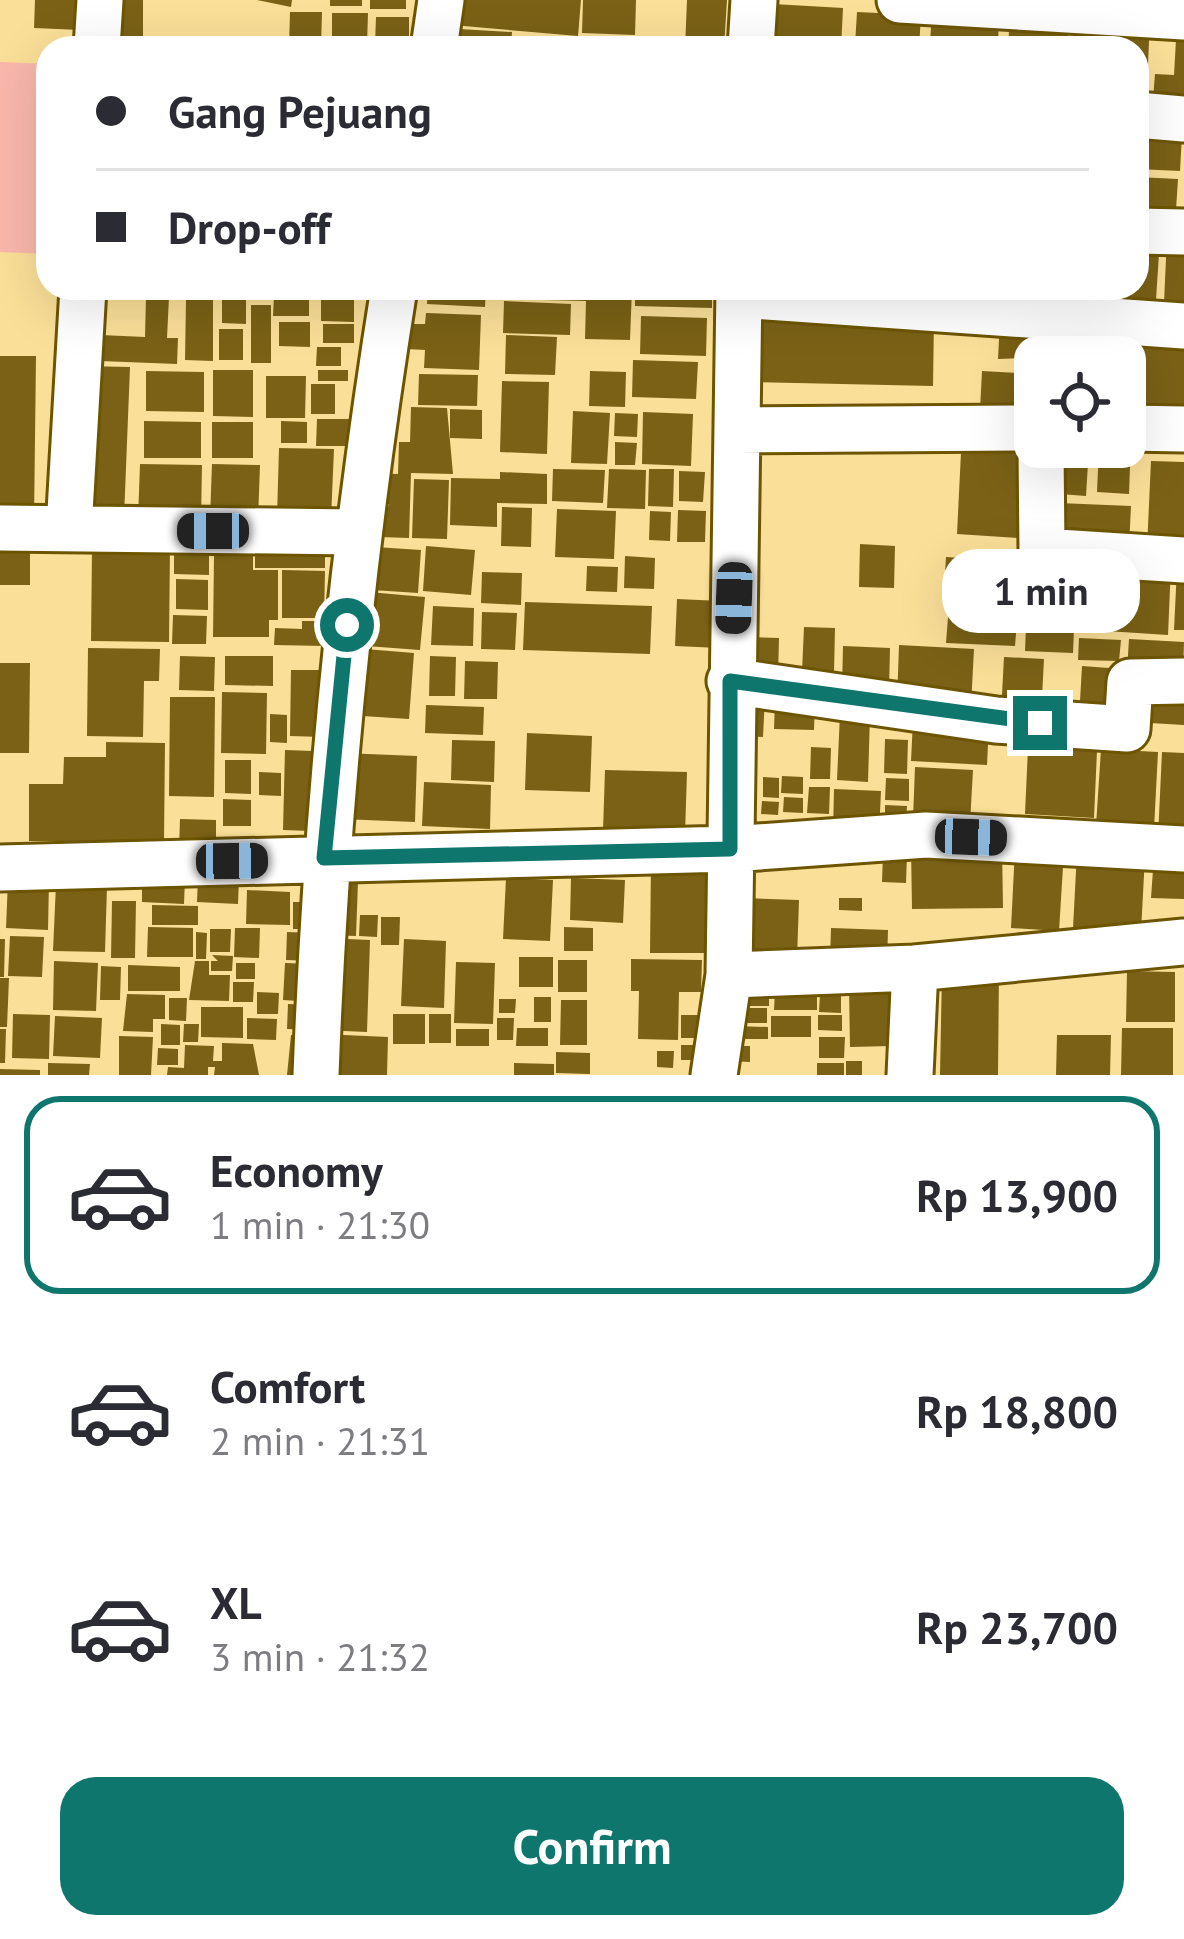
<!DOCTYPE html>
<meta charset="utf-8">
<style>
:root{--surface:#fff;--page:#f2f2f3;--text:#2b2b33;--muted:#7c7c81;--line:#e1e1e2;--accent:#0f766e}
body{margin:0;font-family:"PT Sans",sans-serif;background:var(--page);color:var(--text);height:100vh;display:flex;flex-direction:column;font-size:45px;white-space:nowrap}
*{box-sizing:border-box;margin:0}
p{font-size:39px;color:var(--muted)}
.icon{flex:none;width:66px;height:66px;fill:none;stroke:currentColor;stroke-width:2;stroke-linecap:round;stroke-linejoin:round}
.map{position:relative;height:1075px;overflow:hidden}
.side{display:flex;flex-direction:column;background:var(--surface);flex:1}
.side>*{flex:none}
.banner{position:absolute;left:36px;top:36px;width:1113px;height:264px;border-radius:36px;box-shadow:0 12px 48px #0002;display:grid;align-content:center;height:264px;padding:0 60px;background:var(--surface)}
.tools{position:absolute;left:1014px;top:336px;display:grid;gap:24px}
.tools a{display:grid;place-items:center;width:132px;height:132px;border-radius:24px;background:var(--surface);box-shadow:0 12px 48px #0002;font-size:60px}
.end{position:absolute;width:54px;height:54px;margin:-27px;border:15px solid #0f766e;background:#fff;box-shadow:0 0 0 6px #fff}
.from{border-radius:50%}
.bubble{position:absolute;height:84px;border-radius:36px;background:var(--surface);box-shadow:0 12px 48px #0002;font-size:39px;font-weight:800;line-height:84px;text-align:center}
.car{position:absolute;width:36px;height:72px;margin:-36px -18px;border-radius:15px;box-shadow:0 0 9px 3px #0007;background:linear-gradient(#222 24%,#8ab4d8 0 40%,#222 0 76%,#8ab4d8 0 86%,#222 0)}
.banner b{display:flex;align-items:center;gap:42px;height:114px;font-size:45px}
.banner b+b{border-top:3px solid var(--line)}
.banner i{width:30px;height:30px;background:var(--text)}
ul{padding:21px 0 0;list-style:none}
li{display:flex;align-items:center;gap:36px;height:198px;margin:0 24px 18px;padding:0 36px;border:6px solid transparent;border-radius:36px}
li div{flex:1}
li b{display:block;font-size:45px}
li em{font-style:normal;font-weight:800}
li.active{border-color:var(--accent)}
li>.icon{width:108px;height:108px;stroke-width:1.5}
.button{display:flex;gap:24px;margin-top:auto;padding:24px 60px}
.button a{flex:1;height:138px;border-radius:36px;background:var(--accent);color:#fff;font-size:48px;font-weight:800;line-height:138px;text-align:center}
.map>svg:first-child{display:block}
.green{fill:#f9b7ac}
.building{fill:#7a6116}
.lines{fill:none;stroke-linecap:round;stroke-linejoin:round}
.minor-casing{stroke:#6d5500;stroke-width:51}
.minor{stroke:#fff;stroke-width:45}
.route{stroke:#0f766e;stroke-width:15}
</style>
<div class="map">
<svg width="1184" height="1075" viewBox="0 0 1184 1075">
<rect width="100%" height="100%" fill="#fadf98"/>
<path class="green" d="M0 62 48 64V254L0 252Z"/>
<path class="building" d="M35 0H81L80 30 34 28Z
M107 0H143V48H106Z
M257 0H292L291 7Z
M330 0H362V6H330Z
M370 0H406V9H370Z
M454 0H581L578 36 452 25Z
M583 0H636L635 35 582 33Z
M687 0H727L724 48H685Z
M773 4 843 8 841 48H771Z
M932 9 999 13 998 47 930 44Z
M290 12H322L321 48H289Z
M857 12 921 15 919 48 855 45Z
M332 13H368L367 45 332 44Z
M1010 14 1069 17 1067 48H1008Z
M376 17H409V45H375Z
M1076 17 1113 20 1110 48H1074Z
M1123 17 1150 18 1148 65H1137V48H1121Z
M1177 22H1184V114L1152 112 1155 74 1174 75Z
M459 29 512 32 511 48H458Z
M522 41 562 43V48H521Z
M1137 132 1182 135 1180 171 1137 169Z
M1137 177 1178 179 1175 225 1137 223Z
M1137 237 1160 238 1156 300 1115 297V288H1137Z
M1167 237 1184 238V304L1164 303Z
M428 288H486L485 307 427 304Z
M494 288H632L630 340 585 339 586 301 494 299Z
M635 288H712V308L635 306Z
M957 288H1036L1035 300Z
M1044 288H1072L1071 303 1043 302Z
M1078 288H1107L1106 304H1078Z
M321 293H354V322L321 321Z
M274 295H309V316H273Z
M146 296 169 297 167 338H178L177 364 100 361 101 335 145 337Z
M222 296H246V324L222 323Z
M186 299H213V361L185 360Z
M504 301 571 304 570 335 503 333Z
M251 305H271V363H251Z
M426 313 481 315 479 370 424 368 425 350 407 349 408 324H425Z
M754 314 934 318 933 386 753 382Z
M641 316 707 318 706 356 640 354Z
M1000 320 1057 323 1055 357 998 359Z
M279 322H310V347L279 346Z
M323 324H354V343H323Z
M219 329H243V360H219Z
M1074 332 1117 335 1115 357H1072Z
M1130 332 1184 335V422L1126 419Z
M506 335 557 337 555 375 505 374Z
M317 347H341V366H316Z
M0 356H36L34 521H0Z
M633 360 698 362 696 399 632 397Z
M83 366 130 367 124 518 78 516Z
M213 370H253V417L213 416Z
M318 370H348V381H318Z
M146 371 204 372V412L146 411Z
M590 371 626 372 625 407 589 406Z
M982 371 1035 374V413L980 410Z
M419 374 478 375 477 406 418 405Z
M266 376H306L305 418H266Z
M502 381 549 382 547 454 500 452Z
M311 384H335V414H311Z
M411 407 447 408 453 474 411 473 409 538 379 537 389 504 369 503 370 473 398 474 399 442H410Z
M450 409 482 410V439L450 438Z
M573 411 610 413 607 464 571 463Z
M643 412 693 414 691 466 642 464Z
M615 413 638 414 637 437 614 436Z
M317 419H351V446H316Z
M144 421 201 422V458H144Z
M281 421 307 422V443H281Z
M212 422H253V458H212Z
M962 432 1023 435 1018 538 957 534Z
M1131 440 1129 494 1097 492 1099 447H1125Z
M615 442 637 443 635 465H615Z
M1050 447H1089L1086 496 1047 493Z
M279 448 334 449 331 519 277 517Z
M1151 461 1184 462V550L1147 548Z
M140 464 202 465 201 522 138 520Z
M212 464 260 465 258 520 210 519Z
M553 469 605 470 603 503 552 501Z
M609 469 646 470 645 509 607 508Z
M649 469H674L673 507 648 506Z
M679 471 705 472 703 502 679 501Z
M500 472 547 474V504L497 503V527L450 525 451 478 500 479Z
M414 479 449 480 447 539 412 538Z
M1059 503 1131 506 1129 547 1058 543Z
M502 507 532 508 531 547 501 546Z
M557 509 616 511 614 559 555 557Z
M678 510 706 511 705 542H677Z
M650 511 671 512 670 541 649 540Z
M255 535 325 536V568H255Z
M860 544 895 546 894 588 859 587Z
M360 546 421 550 418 593 357 589Z
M426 546 475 550 471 595 423 591Z
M174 547 209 548V575L174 574Z
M92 548H170L169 642 91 641Z
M0 550H30V585H0Z
M214 556H253V570H278V620H269V637H213Z
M625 556 655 558 654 589 624 588Z
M1045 556 1103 559 1100 624 1042 621Z
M946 557 1025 562 1022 609 943 604Z
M1110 562 1171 565 1168 635 1106 631Z
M587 566 618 567 617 592 586 591Z
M1177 568 1184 569V630H1174Z
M282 570 325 571 324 618H282Z
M482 572 522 573 521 605 481 603Z
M176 579 208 580V610L176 609Z
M357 591 425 597 420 650 353 645Z
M677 599 721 601 719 648 675 646Z
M525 602 652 606 650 654 523 650Z
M433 606 474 608 473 646 431 645Z
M482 612 517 613 515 650 481 649Z
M173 615 207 616 206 644H172Z
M948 617 1017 621 1015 646 946 643Z
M302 621H325V646L274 645 275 628 302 629Z
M804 627 835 628 834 673 802 672Z
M1026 627 1074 629 1073 653 1025 651Z
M747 637 779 638 778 678 746 677Z
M1079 638 1121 640 1119 661 1078 660Z
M1129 639 1184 642 1183 674 1127 671Z
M899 645 974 649 971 706 897 702Z
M843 646 890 648 889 690 842 688Z
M88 648 160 649 159 681H144L143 737 87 736Z
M353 648 414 653 409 719 347 715Z
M180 656 215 657 214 691 179 690Z
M225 656H273V686L225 685Z
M430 656 456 657 455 696H429Z
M1004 657 1044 659 1041 716 1001 713Z
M465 661 498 662 497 699H464Z
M0 663H30L29 753H0Z
M1082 666 1123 669 1121 721 1079 719Z
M291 670H324L323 737 290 736Z
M1135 686 1184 689V725L1133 722Z
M222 692 267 693 266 754 221 753Z
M743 694 765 696 763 737 742 736Z
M170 697H215L214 797 169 796Z
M775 699 815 700 814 730 774 729Z
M426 705 484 707 483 735 425 733Z
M270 714 287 715V743L270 742Z
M840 714 870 715 868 782 837 780Z
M913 721 989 724 987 765 911 761Z
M527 733 592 736 590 792 525 790Z
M885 739 908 740 907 774 884 773Z
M452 740 495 741 494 782 451 780Z
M106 742 165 743 164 842 29 841V784H63L64 757H106Z
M811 747 831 748 830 779H810Z
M1028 748 1097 751 1094 818 1025 814Z
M1101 749 1158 752 1154 829 1096 826Z
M285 750 313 751 311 831 283 830Z
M1162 752 1184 753V838L1158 837Z
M343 753 417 756 415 822 341 819Z
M225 760H251V794L225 793Z
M915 767 973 770 970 823 913 819Z
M605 770 687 772 685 834 603 831Z
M259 772 281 773V796L259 795Z
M782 776 803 777V794L781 793Z
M763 777 779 778V798L763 797Z
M886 778 909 779V801L885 800Z
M424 782 491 785 490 829 422 826Z
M809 787H830L829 814 807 813Z
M834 789 881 791 879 835 833 834Z
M784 797 803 798V813L783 812Z
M223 799 251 800V826H223Z
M762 801 779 802 778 815 761 814Z
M885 805 907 806 906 824 885 833Z
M180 819 216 820V850L179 849Z
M1002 845 1003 908 912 909 911 847Z
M1015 849 1064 851 1059 931 1011 928Z
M1077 852 1145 856 1141 932 1073 928Z
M883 854 907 855 906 883 882 882Z
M1154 856 1184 857V899L1151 898Z
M651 861 706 862 705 953H650Z
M198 876 239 877 238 904 197 902Z
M142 877 185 878 184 904 142 902Z
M506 878 553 880 550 941 503 939Z
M571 878 625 880 623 923 570 920Z
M8 880 49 881 48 930 6 928Z
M330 881 358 882 356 936 327 935Z
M56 884 107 886 105 952 53 951Z
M247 890 290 892V925L246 924Z
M743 898 799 900 797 959 741 957Z
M839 898H862V911L839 910Z
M112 901H136L135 958H111Z
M293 902H318V929H293Z
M152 905 198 906V925H152Z
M360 915H378L377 937 359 936Z
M381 917H400L399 945H381Z
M148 927 193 928V957H147Z
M564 927 593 928V951H564Z
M235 928H260L259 958 234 957Z
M831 928 888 930 887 964 830 961Z
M210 929H231L230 952H210Z
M196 932 207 933 206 959H196Z
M287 932 314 933 313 961 286 960Z
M10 936 44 937 42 977 8 976Z
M324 938 370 940 367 1032 321 1030Z
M0 939H5L4 977H0Z
M404 939 446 941 444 1008 401 1006Z
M212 955 233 956 232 971H211V961H218Z
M519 957H553V987H519Z
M631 959 702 960 701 992H679L678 1040 638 1039 639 991H631Z
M558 960H587V992H558Z
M54 961 98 963 96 1011 53 1010Z
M195 961H209V975H230L229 1001 189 1000Z
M456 962 495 963 493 1024 454 1023Z
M236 963H255V979H236Z
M285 963 315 964 314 1002 283 1000Z
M128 965 180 967V991H128Z
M101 966 121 967 120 1000H100Z
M942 971H999L998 1075H940Z
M1127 971 1175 972V1022H1126Z
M0 978H9L7 1027H0Z
M233 982H254L253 1002H233Z
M890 985 891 1046 850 1047 849 986Z
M738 990H769V1006H738Z
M775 991H817V1010H774Z
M257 992 279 993 278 1014H257Z
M820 993H841V1013L819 1012Z
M127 994 165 995V1019H153V1032L123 1031Z
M534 997H551V1022H534Z
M169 998H187L186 1021 169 1020Z
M499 999H516L515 1013H499Z
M561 1000H587V1045H560Z
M288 1004 314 1005 313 1030 287 1029Z
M201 1007H243V1038L201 1037Z
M737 1008H767V1023H737Z
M13 1014 50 1015 49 1059 12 1058Z
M393 1014H425V1044H393Z
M429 1014H451V1043H429Z
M681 1015H699V1038H681Z
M818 1015H842V1031L818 1030Z
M55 1016 102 1018 100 1058 53 1056Z
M771 1016H811V1037H771Z
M247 1018 277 1019 276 1040 247 1039Z
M497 1018H514L513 1040H497Z
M161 1024 180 1025V1045H161Z
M184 1024H199L198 1042H183Z
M735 1026 768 1027V1039H734Z
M517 1028H548V1046H516Z
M1122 1028H1173V1075H1121Z
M0 1029H6L5 1063H0Z
M456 1029H489V1046H456Z
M322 1034 388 1037 387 1075H320Z
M291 1035 314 1036V1075H287Z
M1057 1035H1111L1110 1075H1056Z
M119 1036 153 1037 151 1075H119Z
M819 1037H845L844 1058H819Z
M222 1043 253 1044 259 1075H214L215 1067H208V1075H167L168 1067 184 1068 185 1045 214 1046 213 1061H222Z
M681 1045H698V1060H681Z
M728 1046H750V1062L728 1061Z
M158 1048 178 1049V1065H157Z
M657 1051H674L673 1068 657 1067Z
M556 1052 590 1053V1074L556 1073Z
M846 1061H862V1075H846Z
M48 1063 90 1064 89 1075H48Z
M514 1063 554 1064V1075H514Z
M817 1063H844V1075H817Z
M0 1069 40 1070V1075H0Z"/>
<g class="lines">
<g class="minor-casing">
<path id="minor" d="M900 0 1184 17
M97 48 100 0
M434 48 441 0
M751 48 754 0
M1137 115 1184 119
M1137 231 1184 232
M739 295 1184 326
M1125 428 1184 429
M741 430 1035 428
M1041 447 1042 551 1184 560
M0 528 356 532
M69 529 83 288
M730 681 996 720 1127 729 1130 682 1184 681
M0 868 730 849 926 835 1184 849
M729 975 915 968
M316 1075C326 810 352 550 394 288
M714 1075 729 975 739 288
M910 1075 915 968 1184 942"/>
</g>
<use href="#minor" class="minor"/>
</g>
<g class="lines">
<path class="route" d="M347 625 324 858 730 849V681L1040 723"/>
</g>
</svg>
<div class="tools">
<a><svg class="icon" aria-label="locate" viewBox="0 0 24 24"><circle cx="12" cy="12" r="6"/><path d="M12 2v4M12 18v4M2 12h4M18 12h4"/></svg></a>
</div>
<i class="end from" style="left:347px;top:625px"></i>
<i class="end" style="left:1040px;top:723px"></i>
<div class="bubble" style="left:942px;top:549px;width:198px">1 min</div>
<i class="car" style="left:213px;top:531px;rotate:270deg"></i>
<i class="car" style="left:734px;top:598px;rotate:182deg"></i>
<i class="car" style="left:971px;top:837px;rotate:92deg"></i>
<i class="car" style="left:232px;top:861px;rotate:89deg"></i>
<div class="banner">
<b><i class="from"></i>Gang Pejuang</b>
<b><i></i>Drop-off</b>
</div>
</div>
<section class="side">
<ul>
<li class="active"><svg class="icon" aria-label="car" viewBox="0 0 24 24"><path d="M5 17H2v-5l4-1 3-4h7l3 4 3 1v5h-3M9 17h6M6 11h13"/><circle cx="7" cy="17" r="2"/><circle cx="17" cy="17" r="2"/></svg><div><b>Economy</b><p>1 min · 21:30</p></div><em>Rp 13,900</em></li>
<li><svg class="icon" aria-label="car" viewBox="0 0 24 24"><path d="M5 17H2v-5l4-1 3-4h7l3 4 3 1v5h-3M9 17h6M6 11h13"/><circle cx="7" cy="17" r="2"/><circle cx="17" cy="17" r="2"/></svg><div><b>Comfort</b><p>2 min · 21:31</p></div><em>Rp 18,800</em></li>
<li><svg class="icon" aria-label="car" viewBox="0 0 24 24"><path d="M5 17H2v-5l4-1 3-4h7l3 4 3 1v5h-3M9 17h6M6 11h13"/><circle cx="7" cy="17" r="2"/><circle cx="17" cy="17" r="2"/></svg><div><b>XL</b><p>3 min · 21:32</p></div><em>Rp 23,700</em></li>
</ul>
<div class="button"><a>Confirm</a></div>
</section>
